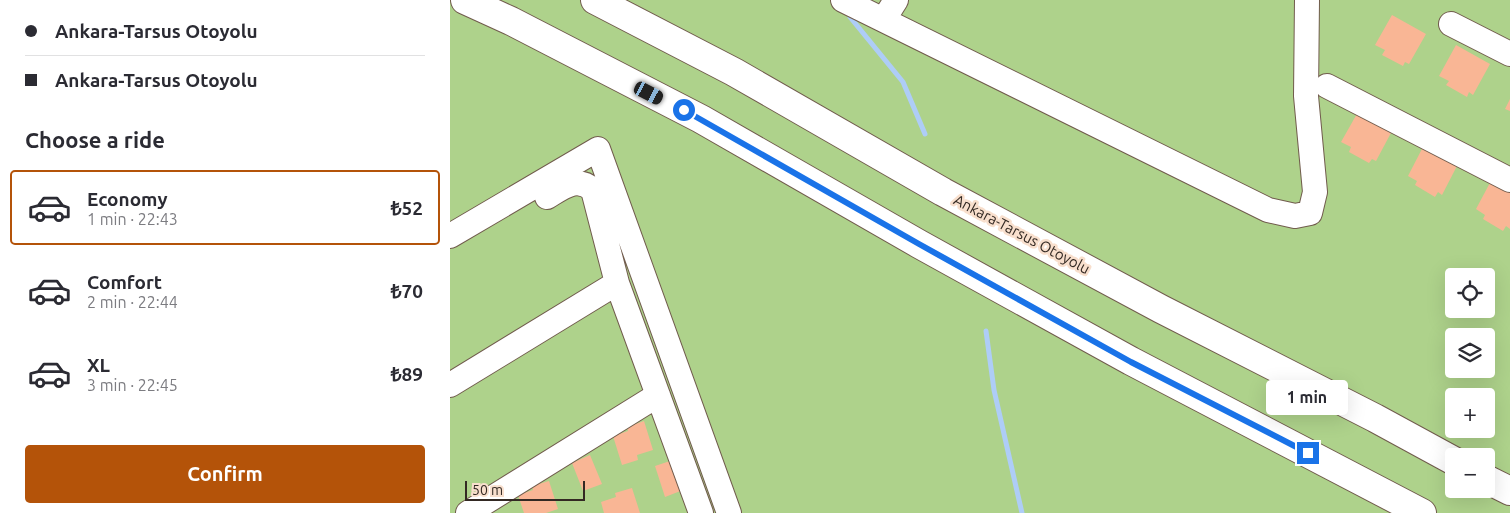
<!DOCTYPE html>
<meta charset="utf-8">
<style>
:root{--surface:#fff;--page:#f2f2f3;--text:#2b2b33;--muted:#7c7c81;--line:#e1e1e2;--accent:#b45309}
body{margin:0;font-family:Ubuntu,sans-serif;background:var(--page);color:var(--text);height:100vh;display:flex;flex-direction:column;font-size:19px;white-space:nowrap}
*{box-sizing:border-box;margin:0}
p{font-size:16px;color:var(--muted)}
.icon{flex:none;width:28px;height:28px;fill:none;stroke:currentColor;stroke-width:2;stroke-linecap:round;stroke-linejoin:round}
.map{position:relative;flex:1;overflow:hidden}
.details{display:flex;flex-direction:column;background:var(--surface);width:450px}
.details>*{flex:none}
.banner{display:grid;align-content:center;height:110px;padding:0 25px;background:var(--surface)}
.controls{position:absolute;left:995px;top:268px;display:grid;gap:10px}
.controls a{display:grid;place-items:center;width:50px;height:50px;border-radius:5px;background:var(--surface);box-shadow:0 5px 20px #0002;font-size:25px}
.scale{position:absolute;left:15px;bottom:12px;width:120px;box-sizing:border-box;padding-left:5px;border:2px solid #332923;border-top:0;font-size:14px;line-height:18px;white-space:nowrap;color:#332923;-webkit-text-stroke:4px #f8dfcd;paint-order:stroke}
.end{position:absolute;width:22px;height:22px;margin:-11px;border:6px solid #1a73e8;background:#fff;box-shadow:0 0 0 2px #fff}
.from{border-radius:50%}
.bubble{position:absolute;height:35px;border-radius:5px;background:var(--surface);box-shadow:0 5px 20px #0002;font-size:16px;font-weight:600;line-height:35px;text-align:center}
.car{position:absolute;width:15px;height:30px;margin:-15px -8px;border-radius:6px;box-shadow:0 0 4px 1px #0007;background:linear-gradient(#222 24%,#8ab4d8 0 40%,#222 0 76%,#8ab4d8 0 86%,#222 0)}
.banner b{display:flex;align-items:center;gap:18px;height:48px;font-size:19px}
.banner b+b{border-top:1px solid var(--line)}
.banner i{width:12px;height:12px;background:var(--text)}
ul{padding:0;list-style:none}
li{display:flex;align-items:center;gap:15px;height:75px;margin:0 10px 8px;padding:0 15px;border:2px solid transparent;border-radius:5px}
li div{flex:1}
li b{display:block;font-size:19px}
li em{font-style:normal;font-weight:600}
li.active{border-color:var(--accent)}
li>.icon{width:45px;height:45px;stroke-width:1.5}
h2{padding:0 25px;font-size:22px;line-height:60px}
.action{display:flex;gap:10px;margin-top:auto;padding:10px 25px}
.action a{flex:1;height:58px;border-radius:5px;background:var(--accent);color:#fff;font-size:20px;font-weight:600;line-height:58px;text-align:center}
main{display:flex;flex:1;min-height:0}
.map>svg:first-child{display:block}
.green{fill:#aed28b;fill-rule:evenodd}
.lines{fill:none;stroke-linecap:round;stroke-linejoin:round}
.stream{stroke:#aecdf7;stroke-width:5}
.building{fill:#f9b695}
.minor-casing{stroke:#715c4d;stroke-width:26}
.highway-casing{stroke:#715c4d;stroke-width:30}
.minor{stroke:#fff;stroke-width:24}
.highway{stroke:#fff;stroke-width:28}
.route{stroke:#1a73e8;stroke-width:6}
.labels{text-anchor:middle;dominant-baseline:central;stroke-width:5;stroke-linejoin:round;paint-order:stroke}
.street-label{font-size:15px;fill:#332923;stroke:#f8dfcd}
</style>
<main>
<section class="details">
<div class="banner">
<b><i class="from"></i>Ankara-Tarsus Otoyolu</b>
<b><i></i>Ankara-Tarsus Otoyolu</b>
</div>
<h2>Choose a ride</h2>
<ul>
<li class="active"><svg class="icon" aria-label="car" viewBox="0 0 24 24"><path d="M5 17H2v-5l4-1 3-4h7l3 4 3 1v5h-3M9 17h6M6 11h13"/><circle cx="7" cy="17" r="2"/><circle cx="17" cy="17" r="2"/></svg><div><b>Economy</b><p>1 min · 22:43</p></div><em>₺52</em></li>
<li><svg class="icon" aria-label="car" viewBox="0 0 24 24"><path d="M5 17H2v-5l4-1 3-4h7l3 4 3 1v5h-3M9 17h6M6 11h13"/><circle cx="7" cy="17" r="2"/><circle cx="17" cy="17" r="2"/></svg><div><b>Comfort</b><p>2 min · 22:44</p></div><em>₺70</em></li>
<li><svg class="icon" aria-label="car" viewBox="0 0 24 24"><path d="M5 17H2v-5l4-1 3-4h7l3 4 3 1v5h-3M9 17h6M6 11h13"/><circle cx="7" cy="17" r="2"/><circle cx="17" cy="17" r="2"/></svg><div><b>XL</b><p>3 min · 22:45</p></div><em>₺89</em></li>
</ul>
<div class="action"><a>Confirm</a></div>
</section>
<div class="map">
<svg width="1060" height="513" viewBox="0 0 1060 513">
<rect width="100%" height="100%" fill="#f8dfcd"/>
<path class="green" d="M0 0H1060V513H0ZM1004 276H1036V309H1004ZM1004 336H1036V369H1004ZM1004 396H1036V429H1004ZM1004 456H1036V489H1004Z"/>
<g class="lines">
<path class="stream" d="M400 17 453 82 475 134
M536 331 544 390 572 513"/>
</g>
<path class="building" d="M942 15 976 34 959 64 955 62 953 66 932 55 935 50 925 45Z
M1006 45 1040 64 1023 95 1019 92 1017 97 996 85 999 81 989 76Z
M1060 99V111L1055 109Z
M908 112 942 131 926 161 922 159 919 163 899 152 901 147 891 142Z
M974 145 1008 164 992 195 988 192 985 197 965 185 967 181 958 176Z
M1042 179 1060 189V229L1056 226 1053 231 1033 219 1035 215 1026 209Z
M194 421 203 450 187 455 188 460 172 465 163 436 178 431 177 427Z
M140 455 152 484 133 491 122 463Z
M223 460 233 490 215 497 205 466Z
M99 481 108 509 96 513H74L68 495 83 490 82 486Z
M182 488 190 513H154L151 502 166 497 165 493Z"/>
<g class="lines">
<g class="minor-casing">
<path id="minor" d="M393 0 818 210 845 216 860 213 865 192 856 96 857 0
M434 19 446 0
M1001 24 1060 54
M877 86 1060 180
M97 197C112 188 127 175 143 190L167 283 251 513
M0 236 148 149 279 513
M0 385 167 283
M18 513 208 395"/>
</g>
<g class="highway-casing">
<path id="highway" d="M15 0 61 21 251 119 469 244 681 361 972 513
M145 0 284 72 493 192 711 309 925 418 1004 461
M1036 479 1060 491"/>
</g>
<use href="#minor" class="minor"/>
<use href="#highway" class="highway"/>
</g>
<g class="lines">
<path class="route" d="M234 110 469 244 681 362 858 453"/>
</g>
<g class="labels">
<g class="street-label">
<text transform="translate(572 234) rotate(28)">Ankara-Tarsus Otoyolu</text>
</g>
</g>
</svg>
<div class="controls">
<a><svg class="icon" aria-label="locate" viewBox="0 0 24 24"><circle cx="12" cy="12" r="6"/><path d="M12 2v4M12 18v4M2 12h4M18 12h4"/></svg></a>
<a><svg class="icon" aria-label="layers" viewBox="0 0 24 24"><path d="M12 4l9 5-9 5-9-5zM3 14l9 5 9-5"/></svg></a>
<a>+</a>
<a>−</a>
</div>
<div class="scale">50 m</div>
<i class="end from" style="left:234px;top:110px"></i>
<i class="end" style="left:858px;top:453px"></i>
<div class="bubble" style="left:816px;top:380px;width:82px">1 min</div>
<i class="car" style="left:199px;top:93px;rotate:117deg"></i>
</div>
</main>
